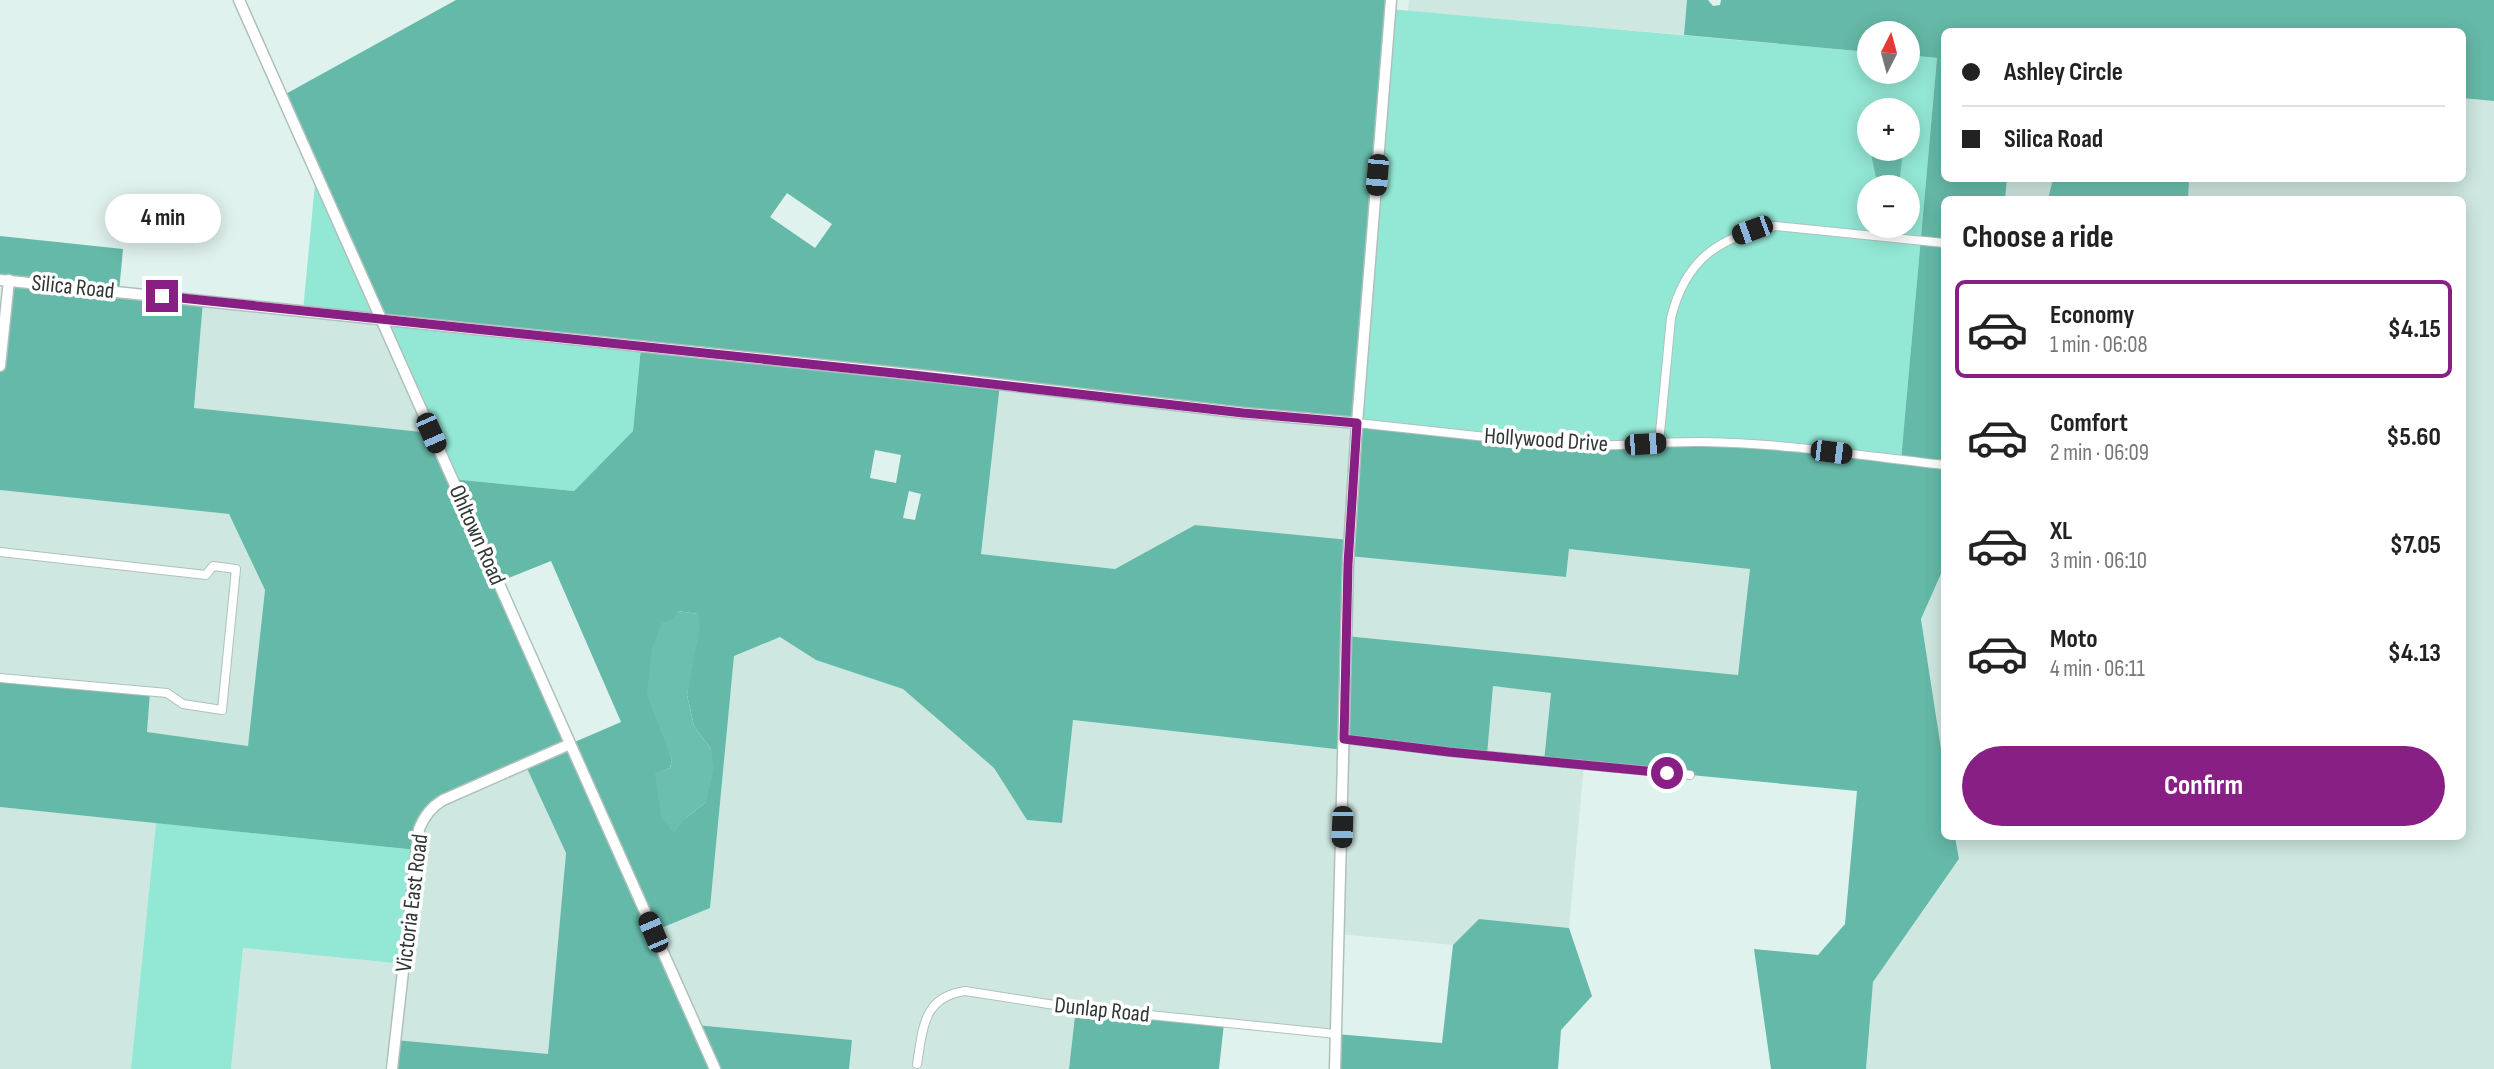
<!DOCTYPE html>
<meta charset="utf-8">
<style>
:root{--surface:#fff;--page:#f6f6f6;--text:#222;--muted:#767676;--line:#e0e0e0;--accent:#881f85}
body{margin:0;font-family:"Sofia Sans Condensed",sans-serif;background:var(--page);color:var(--text);height:100vh;display:flex;flex-direction:column;font-size:26px;white-space:nowrap}
*{box-sizing:border-box;margin:0}
p{font-size:23px;color:var(--muted)}
.icon{flex:none;width:38px;height:38px;fill:none;stroke:currentColor;stroke-width:2;stroke-linecap:round;stroke-linejoin:round}
.map{position:relative;flex:1;overflow:hidden}
.sheet{position:absolute;left:1941px;top:196px;width:525px;height:644px;display:flex;flex-direction:column;background:var(--surface);border-radius:10px;box-shadow:0 4px 18px #0003}
.sheet>*{flex:none}
.guide{position:absolute;left:1941px;top:28px;width:525px;height:154px;border-radius:10px;box-shadow:0 4px 18px #0003;display:grid;align-content:center;height:154px;padding:0 21px;background:var(--surface)}
.needle{width:46px;rotate:6deg}
.fabs{position:absolute;left:1857px;top:21px;display:grid;gap:14px}
.fabs a{display:grid;place-items:center;width:63px;height:63px;border-radius:50%;background:var(--surface);box-shadow:0 4px 18px #0003;font-size:35px}
.end{position:absolute;width:32px;height:32px;margin:-16px;border:9px solid #881f85;background:#fff;box-shadow:0 0 0 4px #fff}
.from{border-radius:50%}
.bubble{position:absolute;height:49px;border-radius:24px;background:var(--surface);box-shadow:0 4px 18px #0003;font-size:23px;font-weight:700;line-height:49px;text-align:center}
.car{position:absolute;width:21px;height:42px;margin:-21px -10px;border-radius:9px;box-shadow:0 0 5px 2px #0007;background:linear-gradient(#222 24%,#8ab4d8 0 40%,#222 0 76%,#8ab4d8 0 86%,#222 0)}
.guide b{display:flex;align-items:center;gap:24px;height:66px;font-size:26px}
.guide b+b{border-top:2px solid var(--line)}
.guide i{width:18px;height:18px;background:var(--text)}
ul{padding:0;list-style:none}
li{display:flex;align-items:center;gap:21px;height:98px;margin:0 14px 10px;padding:0 7px;border:4px solid transparent;border-radius:10px}
li div{flex:1}
li b{display:block;font-size:26px}
li em{font-style:normal;font-weight:700}
li.selected{border-color:var(--accent)}
li>.icon{width:63px;height:63px;stroke-width:1.5}
h2{padding:0 21px;font-size:32px;line-height:84px}
.primary-button{display:flex;gap:14px;margin-top:auto;padding:14px 21px}
.primary-button a{flex:1;height:80px;border-radius:42px;background:var(--accent);color:#fff;font-size:28px;font-weight:700;line-height:80px;text-align:center}
.map>svg:first-child{display:block}
.built{fill:#cee8e1}
.green{fill:#93e7d5;fill-rule:evenodd}
.forest{fill:#65b9a8;fill-rule:evenodd}
.water{fill:#6bbfae}
.lines{fill:none;stroke-linecap:round;stroke-linejoin:round}
.street-casing{stroke:#afc0bc;stroke-width:10}
.secondary-casing{stroke:#afc0bc;stroke-width:13}
.street{stroke:#fff;stroke-width:8}
.secondary{stroke:#fff;stroke-width:10}
.route{stroke:#881f85;stroke-width:9}
.labels{text-anchor:middle;dominant-baseline:central;stroke-width:7;stroke-linejoin:round;paint-order:stroke}
.street-label{font-size:23px;fill:#2f3634;stroke:#fff}
</style>
<div class="map">
<svg width="2494" height="1069" viewBox="0 0 2494 1069">
<rect width="100%" height="100%" fill="#e0f2ee"/>
<path class="built" d="M1409 0H1687L1684 35 1408 11Z
M2462 98 2494 101V1069H1866L1873 982 1959 860 1955 837 2462 836V200L2005 199 2007 178H2462Z
M203 301 380 319 431 433 193 408Z
M1000 384 1357 423 1349 541 1195 525 1115 569 981 554Z
M0 490 229 514 265 590 248 746 146 732 150 692 0 678Z
M1569 549 1750 569 1738 675 1346 636 1349 556 1565 577Z
M1944 567V768L1921 619Z
M780 637 816 660 903 689 994 768 1027 820 1061 823 1073 720 1343 750 1344 739 1487 755 1493 686 1551 692 1544 761 1584 765 1569 928 1479 919 1453 945 1339 934 1336 1034 1076 1008 1069 1069H849L852 1040 696 1025 653 932 710 908 734 655Z
M525 763 566 853 548 1055 395 1040 392 1069H231L243 948 404 964 419 829 429 811Z
M0 807 156 823 131 1069H0Z"/>
<path class="green" d="M1390 9 1869 52V72H1908V55L1937 58 1901 460 1600 447 1357 423ZM1869 110H1908V149H1869ZM1869 187H1908V226H1869Z
M316 173 641 346 633 431 574 491 452 479 380 319 303 311Z
M156 823 417 850 404 964 243 948 231 1069H131Z"/>
<path class="forest" d="M456 0H1391L1357 423 1569 446 1703 442 1901 460 1937 58 1908 55V33H1869V52L1684 35 1687 0H1708L1713 6 1720 5 1721 0H2494V101L2462 98V32H1944V178L2007 179 2005 199 1944 200V567L1921 619 1944 768V836L1955 837 1959 859 1873 982 1866 1069H1771L1754 949 1818 955 1845 924 1857 791 1544 761 1551 693 1493 686 1487 755 1345 739 1344 750 1073 720 1062 823 1027 820 994 768 903 689 816 660 780 637 734 656 710 908 654 931 696 1025 852 1040 849 1069H392L395 1040 548 1054 566 853 525 764 429 811 417 850 0 807V678L150 692 147 732 248 746 265 590 229 514 0 490V366L8 281 0 280V236L123 249 119 292 203 301 194 408 431 433 452 479 574 491 633 431 641 347 380 319 282 96ZM787 193 832 224 815 248 770 217ZM1000 384 1357 423 1349 540 1195 525 1115 569 981 554ZM875 450 901 455 896 483 870 478ZM909 491 921 494 915 520 903 518ZM1569 549 1750 569 1738 675 1346 636 1349 556 1566 577ZM551 561 621 722 570 744 499 582ZM678 611 698 614 687 695 694 726 711 749 706 802 686 818 656 773 670 768 672 760 662 730Z
M1479 919 1569 928 1592 996 1561 1030 1558 1069H1335L1336 1034 1442 1043 1453 945Z
M1076 1007 1224 1023 1219 1069H1069Z"/>
<path class="water" d="M1870 149H1903L1899 187H1878Z
M2053 179H2189L2188 199H2048Z
M678 611 698 614 700 627 687 695 694 726 711 749 714 770 706 802 686 818 674 833 661 818 655 773 670 768 672 760 647 695 652 648 662 623 673 619Z"/>
<g class="lines">
<g class="street-casing">
<path id="street" d="M1357 423 1569 446C1614 447 1658 441 1703 442 1784 443 1864 456 1944 465
M1659 443 1671 318C1685 260 1719 236 1776 226L1944 243
M0 552 206 575 213 566 236 569 222 710 183 704 167 693 0 678
M1344 739 1449 752 1690 775
M917 1064C923 1028 923 997 965 991L1061 1006 1336 1034"/>
</g>
<g class="secondary-casing">
<path id="secondary" d="M239 0 715 1069
M0 280 938 377 1243 413 1357 423
M0 366 9 280
M392 1069 419 829C424 816 431 807 443 800L570 744
M1335 1069 1348 564 1357 423 1391 0"/>
</g>
<use href="#street" class="street"/>
<use href="#secondary" class="secondary"/>
</g>
<g class="lines">
<path class="route" d="M162 296 913 375 1243 413 1357 423 1348 564 1344 739 1449 752 1667 773"/>
</g>
<g class="labels">
<g class="street-label">
<text transform="translate(73 287) rotate(6)">Silica Road</text>
<text transform="translate(1546 440) rotate(4)">Hollywood Drive</text>
<text transform="translate(477 535) rotate(66)">Ohltown Road</text>
<text transform="translate(412 903) rotate(-83)">Victoria East Road</text>
<text transform="translate(1102 1010) rotate(6)">Dunlap Road</text>
</g>
</g>
</svg>
<div class="fabs">
<a><svg class="needle" viewBox="-14 -14 28 28"><path d="M0-13l5 13h-10z" fill="#e53935"/><path d="M0 13l5-13h-10z" fill="#767676"/></svg></a>
<a>+</a>
<a>−</a>
</div>
<i class="end from" style="left:1667px;top:773px"></i>
<i class="end" style="left:162px;top:296px"></i>
<div class="bubble" style="left:105px;top:194px;width:116px">4 min</div>
<i class="car" style="left:1377px;top:175px;rotate:185deg"></i>
<i class="car" style="left:1752px;top:230px;rotate:250deg"></i>
<i class="car" style="left:431px;top:433px;rotate:156deg"></i>
<i class="car" style="left:1645px;top:444px;rotate:86deg"></i>
<i class="car" style="left:1831px;top:452px;rotate:97deg"></i>
<i class="car" style="left:1342px;top:827px;rotate:182deg"></i>
<i class="car" style="left:653px;top:932px;rotate:337deg"></i>
<div class="guide">
<b><i class="from"></i>Ashley Circle</b>
<b><i></i>Silica Road</b>
</div>
<section class="sheet">
<h2>Choose a ride</h2>
<ul>
<li class="selected"><svg class="icon" aria-label="car" viewBox="0 0 24 24"><path d="M5 17H2v-5l4-1 3-4h7l3 4 3 1v5h-3M9 17h6M6 11h13"/><circle cx="7" cy="17" r="2"/><circle cx="17" cy="17" r="2"/></svg><div><b>Economy</b><p>1 min · 06:08</p></div><em>$4.15</em></li>
<li><svg class="icon" aria-label="car" viewBox="0 0 24 24"><path d="M5 17H2v-5l4-1 3-4h7l3 4 3 1v5h-3M9 17h6M6 11h13"/><circle cx="7" cy="17" r="2"/><circle cx="17" cy="17" r="2"/></svg><div><b>Comfort</b><p>2 min · 06:09</p></div><em>$5.60</em></li>
<li><svg class="icon" aria-label="car" viewBox="0 0 24 24"><path d="M5 17H2v-5l4-1 3-4h7l3 4 3 1v5h-3M9 17h6M6 11h13"/><circle cx="7" cy="17" r="2"/><circle cx="17" cy="17" r="2"/></svg><div><b>XL</b><p>3 min · 06:10</p></div><em>$7.05</em></li>
<li><svg class="icon" aria-label="car" viewBox="0 0 24 24"><path d="M5 17H2v-5l4-1 3-4h7l3 4 3 1v5h-3M9 17h6M6 11h13"/><circle cx="7" cy="17" r="2"/><circle cx="17" cy="17" r="2"/></svg><div><b>Moto</b><p>4 min · 06:11</p></div><em>$4.13</em></li>
</ul>
<div class="primary-button"><a>Confirm</a></div>
</section>
</div>
